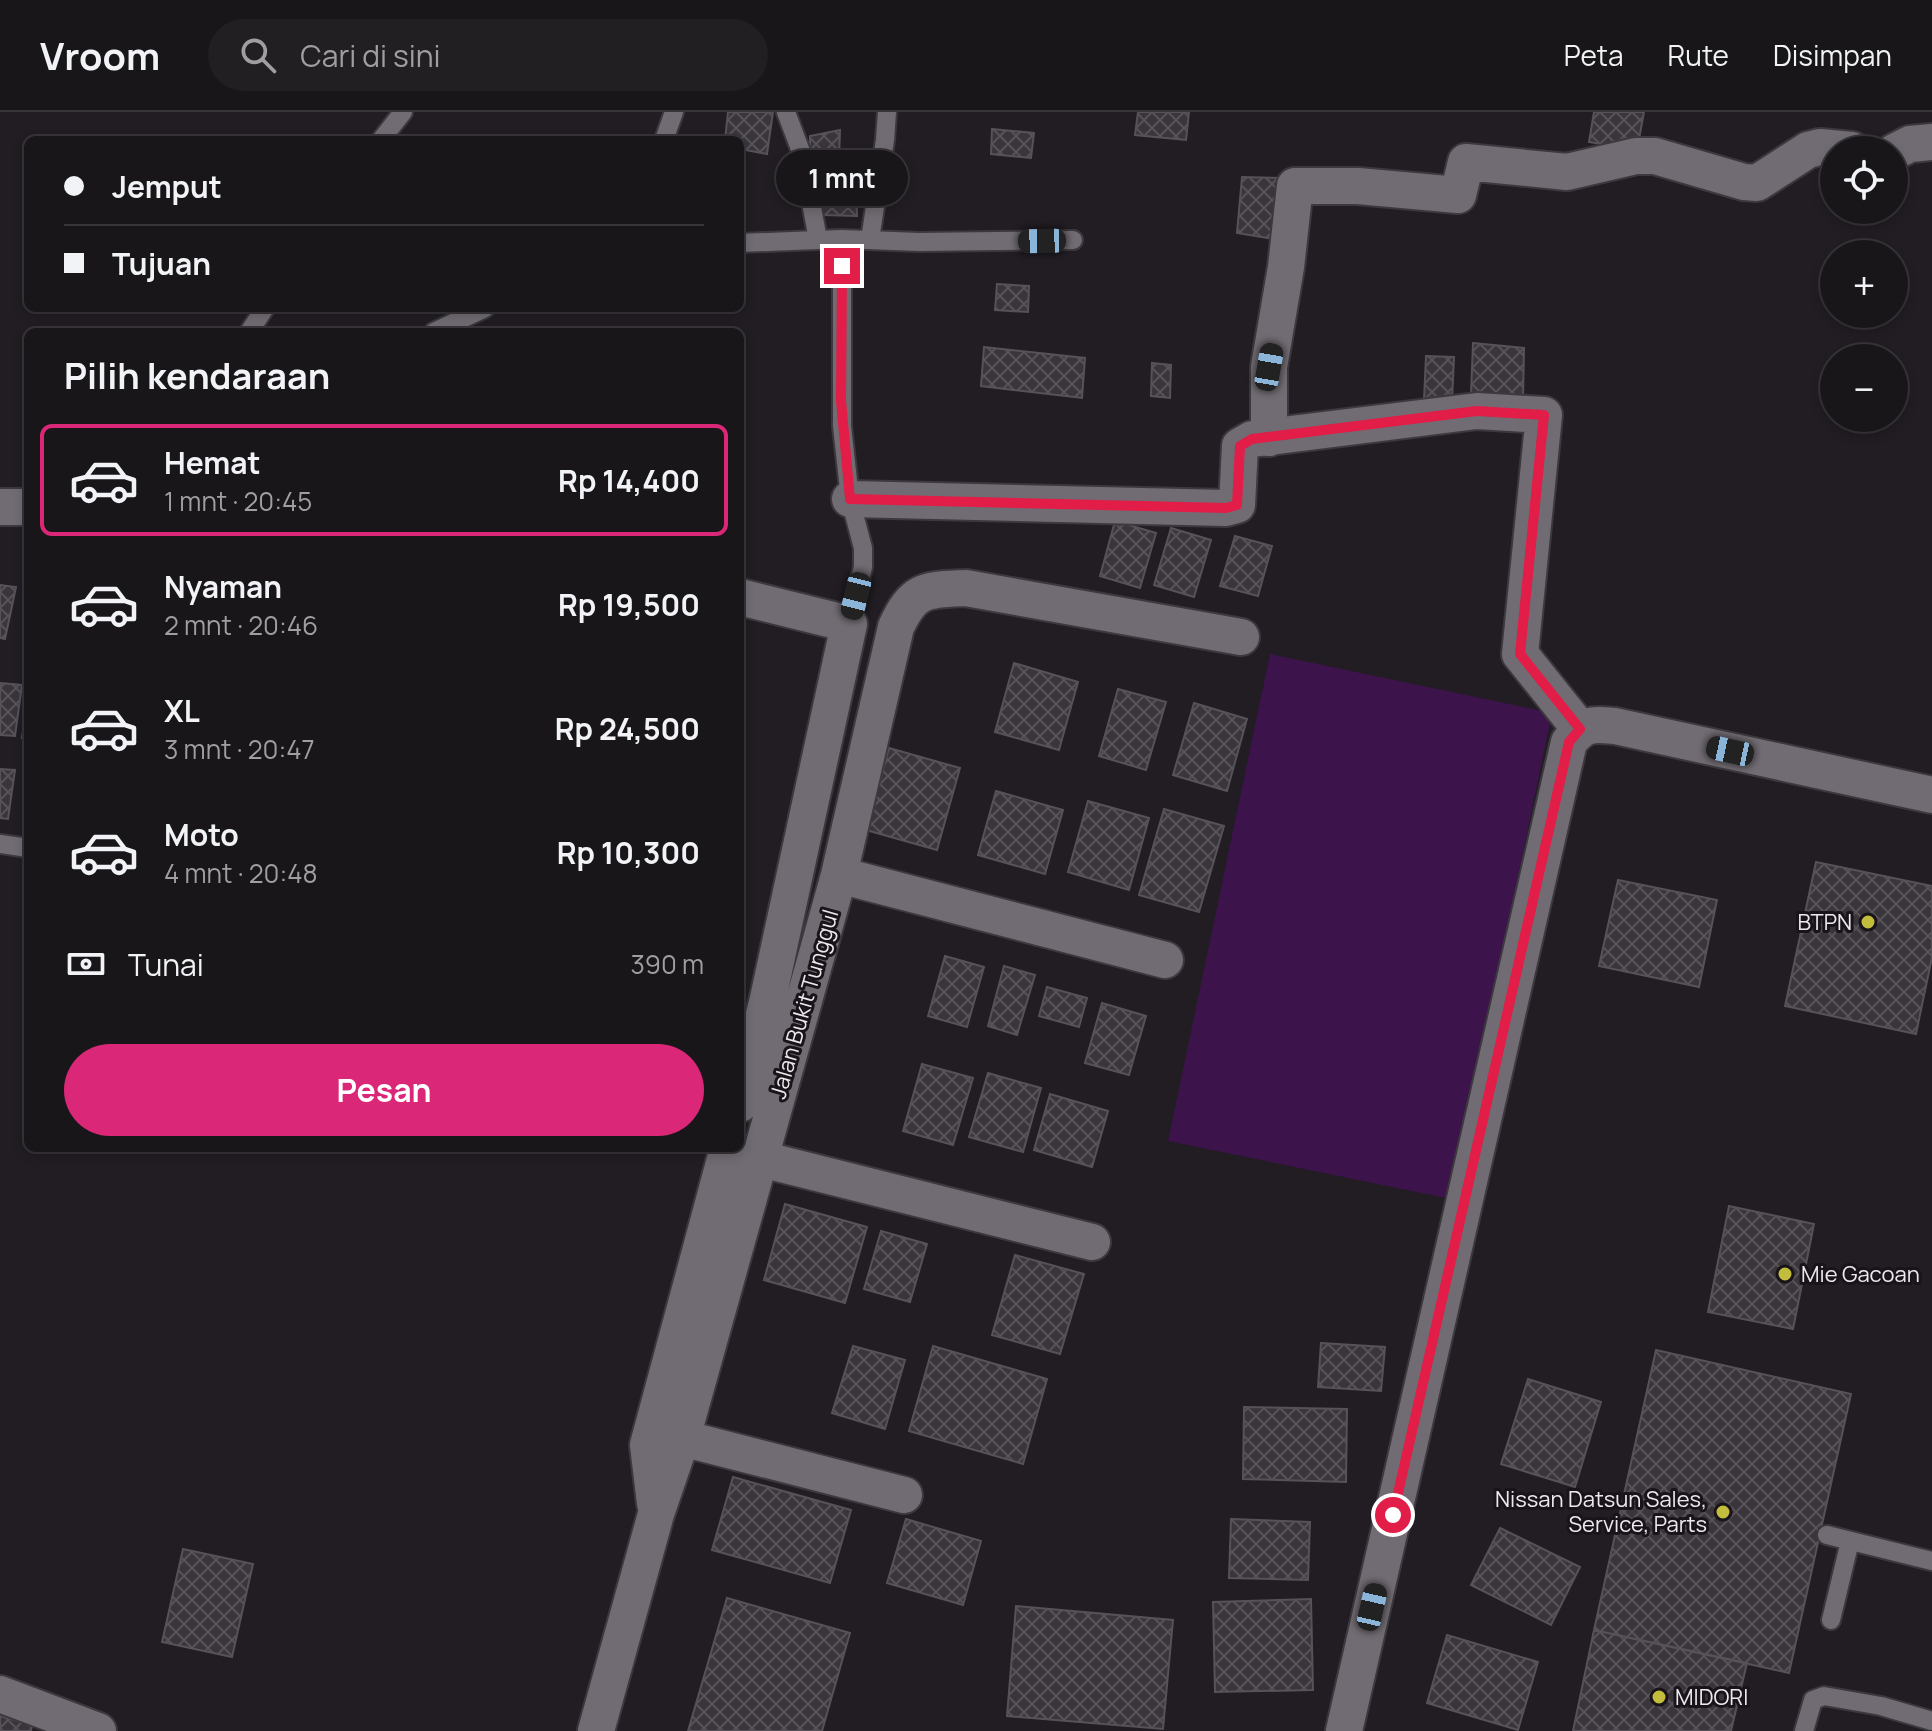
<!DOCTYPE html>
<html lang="id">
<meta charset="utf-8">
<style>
:root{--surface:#19161a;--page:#221f23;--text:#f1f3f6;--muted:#9f9fa2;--line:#373539;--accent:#db2777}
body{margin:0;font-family:Manrope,sans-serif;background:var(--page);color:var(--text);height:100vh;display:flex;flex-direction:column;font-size:30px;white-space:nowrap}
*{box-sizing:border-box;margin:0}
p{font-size:26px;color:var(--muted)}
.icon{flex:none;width:44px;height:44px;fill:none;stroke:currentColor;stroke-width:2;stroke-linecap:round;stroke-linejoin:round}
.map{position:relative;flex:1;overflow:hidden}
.panel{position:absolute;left:24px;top:216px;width:720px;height:824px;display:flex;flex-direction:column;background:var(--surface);border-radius:12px;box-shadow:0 4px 12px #0003,0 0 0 2px var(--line)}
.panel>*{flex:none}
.guide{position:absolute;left:24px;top:24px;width:720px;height:176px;border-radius:12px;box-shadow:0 4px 12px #0003,0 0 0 2px var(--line);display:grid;align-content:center;height:176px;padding:0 40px;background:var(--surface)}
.controls{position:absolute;left:1820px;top:24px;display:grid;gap:16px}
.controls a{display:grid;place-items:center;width:88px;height:88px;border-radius:50%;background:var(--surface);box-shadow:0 4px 12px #0003,0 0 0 2px var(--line);font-size:40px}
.end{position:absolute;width:36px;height:36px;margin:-18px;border:10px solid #e11d48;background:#fff;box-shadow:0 0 0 4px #fff}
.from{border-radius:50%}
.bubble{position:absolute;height:56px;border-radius:28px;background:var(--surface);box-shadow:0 4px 12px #0003,0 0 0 2px var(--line);font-size:26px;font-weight:700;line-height:56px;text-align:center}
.car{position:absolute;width:24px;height:48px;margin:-24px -12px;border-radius:10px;box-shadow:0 0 6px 2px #0007;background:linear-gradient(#222 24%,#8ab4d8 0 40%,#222 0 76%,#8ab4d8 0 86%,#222 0)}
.guide b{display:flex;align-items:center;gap:28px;height:76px;font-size:30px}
.guide b+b{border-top:2px solid var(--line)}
.guide i{width:20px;height:20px;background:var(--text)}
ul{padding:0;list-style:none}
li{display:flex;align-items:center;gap:24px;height:112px;margin:0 16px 12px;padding:0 24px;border:4px solid transparent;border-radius:12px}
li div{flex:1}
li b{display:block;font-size:30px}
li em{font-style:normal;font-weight:700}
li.on{border-color:var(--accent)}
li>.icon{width:72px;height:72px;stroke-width:1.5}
h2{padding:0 40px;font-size:36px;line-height:96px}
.pay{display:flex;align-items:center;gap:20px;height:88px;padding:0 40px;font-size:30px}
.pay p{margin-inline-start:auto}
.button{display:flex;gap:16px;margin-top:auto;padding:16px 40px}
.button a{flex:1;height:92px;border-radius:48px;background:var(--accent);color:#fff;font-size:32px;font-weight:700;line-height:92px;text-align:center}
header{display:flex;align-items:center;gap:48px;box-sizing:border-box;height:112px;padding:0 40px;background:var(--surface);border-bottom:2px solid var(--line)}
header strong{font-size:38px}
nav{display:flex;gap:44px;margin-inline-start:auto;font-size:28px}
.search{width:560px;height:72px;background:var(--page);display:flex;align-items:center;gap:20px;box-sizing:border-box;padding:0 28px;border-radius:44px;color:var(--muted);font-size:30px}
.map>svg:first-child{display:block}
.pitch{fill:#3c134a}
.building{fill:url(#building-cross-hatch);stroke:#575259;stroke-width:2}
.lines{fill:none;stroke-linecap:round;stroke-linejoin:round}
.service-casing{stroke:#3c393e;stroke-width:22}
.minor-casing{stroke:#3c393e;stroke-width:40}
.service{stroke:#716c73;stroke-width:18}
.minor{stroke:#716c73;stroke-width:36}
.route{stroke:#e11d48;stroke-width:10}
.poi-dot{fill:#c3bd3e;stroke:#181419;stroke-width:3}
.labels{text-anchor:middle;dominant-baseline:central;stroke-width:6;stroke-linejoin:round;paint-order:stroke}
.poi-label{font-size:22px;fill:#ece9ed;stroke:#181419;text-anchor:end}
.street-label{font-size:22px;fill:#ece9ed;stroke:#181419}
</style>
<header>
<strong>Vroom</strong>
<div class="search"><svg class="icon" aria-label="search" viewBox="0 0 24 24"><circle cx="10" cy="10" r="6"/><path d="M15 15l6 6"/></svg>Cari di sini</div>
<nav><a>Peta</a><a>Rute</a><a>Disimpan</a></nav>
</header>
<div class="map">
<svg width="1932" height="1619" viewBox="0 0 1932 1619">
<defs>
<pattern id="building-cross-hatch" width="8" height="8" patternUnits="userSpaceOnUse" patternTransform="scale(2)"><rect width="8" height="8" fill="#3a353b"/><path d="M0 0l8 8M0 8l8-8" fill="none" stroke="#575258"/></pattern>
</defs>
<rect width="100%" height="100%" fill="#211d23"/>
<path class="pitch" d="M1270 542 1552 601 1451 1087 1168 1029Z"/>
<path class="building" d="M728 0H773L767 42 740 37V28H725Z
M1138 0H1189L1186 28 1135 23Z
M1594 0H1644L1637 38 1589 30Z
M992 17 1034 21 1031 46 991 42Z
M840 18 839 48 810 45V24Z
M1242 65 1284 66 1279 128 1237 121Z
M823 79 856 80 857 104 822 103Z
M997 172 1029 174 1028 200 995 198Z
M1473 231 1524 236 1523 288 1471 282Z
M984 235 1085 246 1082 286 981 274Z
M1426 244 1454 245 1452 289 1424 288Z
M1152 251 1171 253 1170 286 1151 284Z
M1115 409 1156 421 1140 476 1100 464Z
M1171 416 1211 428 1194 485 1154 473Z
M1235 424 1272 434 1258 484 1220 474Z
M0 473 16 475 5 527 0 526Z
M1014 551 1078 570 1059 638 995 620Z
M0 571 22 573 15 624 0 623Z
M1118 577 1166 590 1146 658 1099 644Z
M28 585V627L22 626Z
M1194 591 1247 607 1227 679 1173 663Z
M889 636 960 656 937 738 866 718Z
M0 657 15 658 8 707 0 706Z
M996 679 1063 698 1045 762 978 743Z
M1088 689 1149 706 1129 778 1068 760Z
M1164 697 1224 714 1199 800 1139 783Z
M1816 750 1932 774V845L1916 922 1785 894Z
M1618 768 1717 788 1699 875 1599 854Z
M945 844 984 855 967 915 928 904Z
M1004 854 1035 863 1017 923 988 914Z
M1047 875 1087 886 1079 915 1039 904Z
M1102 891 1146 904 1129 963 1085 951Z
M922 952 973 966 953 1033 903 1019Z
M988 961 1041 976 1023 1040 969 1025Z
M1050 982 1108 999 1092 1055 1034 1038Z
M785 1092 867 1115 845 1191 764 1168Z
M1729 1094 1814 1112 1793 1217 1708 1200Z
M881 1119 927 1132 910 1190 864 1177Z
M1015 1143 1084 1162 1060 1242 992 1223Z
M1321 1231 1385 1235 1381 1279 1318 1275Z
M853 1234 905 1248 885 1317 832 1301Z
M933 1234 1047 1267 1023 1352 909 1319Z
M1656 1238 1851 1282 1789 1561 1594 1518Z
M1528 1267 1601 1290 1575 1375 1501 1352Z
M1244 1295 1347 1297 1346 1370 1243 1367Z
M733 1365 851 1398 830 1471 712 1438Z
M906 1407 981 1429 963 1493 887 1471Z
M1231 1407 1310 1410 1308 1468 1229 1466Z
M1500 1416 1580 1455 1551 1513 1471 1473Z
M183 1437 253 1452 232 1545 162 1530Z
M727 1486 850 1521 822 1619H688Z
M1311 1487 1313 1578 1215 1580 1213 1490Z
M1016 1494 1173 1508 1163 1617 1007 1604Z
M1594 1518 1747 1551 1731 1619H1573Z
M1447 1523 1538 1550 1518 1618 1427 1591Z
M0 1604 32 1613 31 1619H0Z"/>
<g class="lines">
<g class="service-casing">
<path id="service" d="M786 0 811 66V90L818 128
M381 28 403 0
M664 28 674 0
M842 127V314L850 387 863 436V455L849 512
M870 128 885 28 887 0
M740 131 842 127 919 130 1073 128
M249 220 265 196
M434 220 485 196
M0 732 28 736
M1827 1423 1932 1449
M1831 1508 1850 1429
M1804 1619 1813 1588 1824 1584 1881 1594 1932 1609"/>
</g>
<g class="minor-casing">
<path id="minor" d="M1894 40 1910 32 1932 30
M1269 326V255L1286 155 1295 74H1358L1458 83 1466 50 1567 60 1636 44H1655L1744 70 1757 71 1808 38 1820 35 1852 38
M850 387 1226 396 1237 393 1240 334 1252 327 1477 299 1544 303 1520 542 1580 617
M0 395H28
M740 485 849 512 767 891 740 992
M839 763 1165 848
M761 1047 1092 1130
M682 1326 904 1383
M655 1391 648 1333 728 1036
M0 1582 98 1619
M596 1619 656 1402 682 1326 839 763 896 515C914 476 926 478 966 476L1241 525
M1344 1619 1569 630C1585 611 1591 612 1615 614L1932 683"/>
</g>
<use href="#service" class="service"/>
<use href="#minor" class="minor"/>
</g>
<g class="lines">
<path class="route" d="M842 154 841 289 850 387 1226 396 1237 393 1240 334 1252 327 1477 299 1544 303 1520 542 1580 617 1569 630 1393 1403"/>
</g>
<g class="poi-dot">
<circle cx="1868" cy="810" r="8"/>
<circle cx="1785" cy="1162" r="8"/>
<circle cx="1723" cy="1400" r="8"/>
<circle cx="1659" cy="1585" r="8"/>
</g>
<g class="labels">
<g class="poi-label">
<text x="1852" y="810">BTPN</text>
<text x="1801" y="1162" text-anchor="start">Mie Gacoan</text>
<text x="1707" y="1387">Nissan Datsun Sales,<tspan x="1707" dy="25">Service, Parts</tspan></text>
<text x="1675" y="1585" text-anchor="start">MIDORI</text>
</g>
<g class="street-label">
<text transform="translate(804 892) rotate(-74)">Jalan Bukit Tunggul</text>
</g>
</g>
</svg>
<div class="controls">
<a><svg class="icon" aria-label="locate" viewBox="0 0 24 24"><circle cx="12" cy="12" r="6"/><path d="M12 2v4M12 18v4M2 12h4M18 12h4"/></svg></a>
<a>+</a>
<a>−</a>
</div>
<i class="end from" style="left:1393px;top:1403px"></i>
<i class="end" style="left:842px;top:154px"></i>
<div class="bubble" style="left:776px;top:38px;width:132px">1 mnt</div>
<i class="car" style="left:1042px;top:129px;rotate:269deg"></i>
<i class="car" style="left:1269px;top:255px;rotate:10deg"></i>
<i class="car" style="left:856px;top:484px;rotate:194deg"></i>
<i class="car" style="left:1730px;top:639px;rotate:282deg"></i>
<i class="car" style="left:1372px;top:1495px;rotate:13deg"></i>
<div class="guide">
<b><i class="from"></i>Jemput</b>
<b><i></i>Tujuan</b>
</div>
<section class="panel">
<h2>Pilih kendaraan</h2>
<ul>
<li class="on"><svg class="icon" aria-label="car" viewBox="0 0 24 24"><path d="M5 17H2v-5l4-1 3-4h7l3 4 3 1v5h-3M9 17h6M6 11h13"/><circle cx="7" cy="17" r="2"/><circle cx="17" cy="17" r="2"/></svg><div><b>Hemat</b><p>1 mnt · 20:45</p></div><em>Rp 14,400</em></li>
<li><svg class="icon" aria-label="car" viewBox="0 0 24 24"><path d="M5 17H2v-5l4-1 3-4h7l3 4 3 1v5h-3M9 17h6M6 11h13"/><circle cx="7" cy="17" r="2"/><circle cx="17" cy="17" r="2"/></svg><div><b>Nyaman</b><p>2 mnt · 20:46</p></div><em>Rp 19,500</em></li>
<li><svg class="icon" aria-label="car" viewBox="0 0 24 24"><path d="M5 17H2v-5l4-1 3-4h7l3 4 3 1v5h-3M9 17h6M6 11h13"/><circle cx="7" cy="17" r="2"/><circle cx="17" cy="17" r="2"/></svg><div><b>XL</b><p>3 mnt · 20:47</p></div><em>Rp 24,500</em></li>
<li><svg class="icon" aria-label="car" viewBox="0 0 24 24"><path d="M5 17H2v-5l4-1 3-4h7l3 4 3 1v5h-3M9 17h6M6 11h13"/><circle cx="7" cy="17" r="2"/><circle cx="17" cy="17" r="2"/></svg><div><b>Moto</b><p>4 mnt · 20:48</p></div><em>Rp 10,300</em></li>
</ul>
<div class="pay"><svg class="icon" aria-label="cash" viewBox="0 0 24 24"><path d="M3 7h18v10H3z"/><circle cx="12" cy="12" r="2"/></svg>Tunai<p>390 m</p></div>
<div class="button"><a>Pesan</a></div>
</section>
</div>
